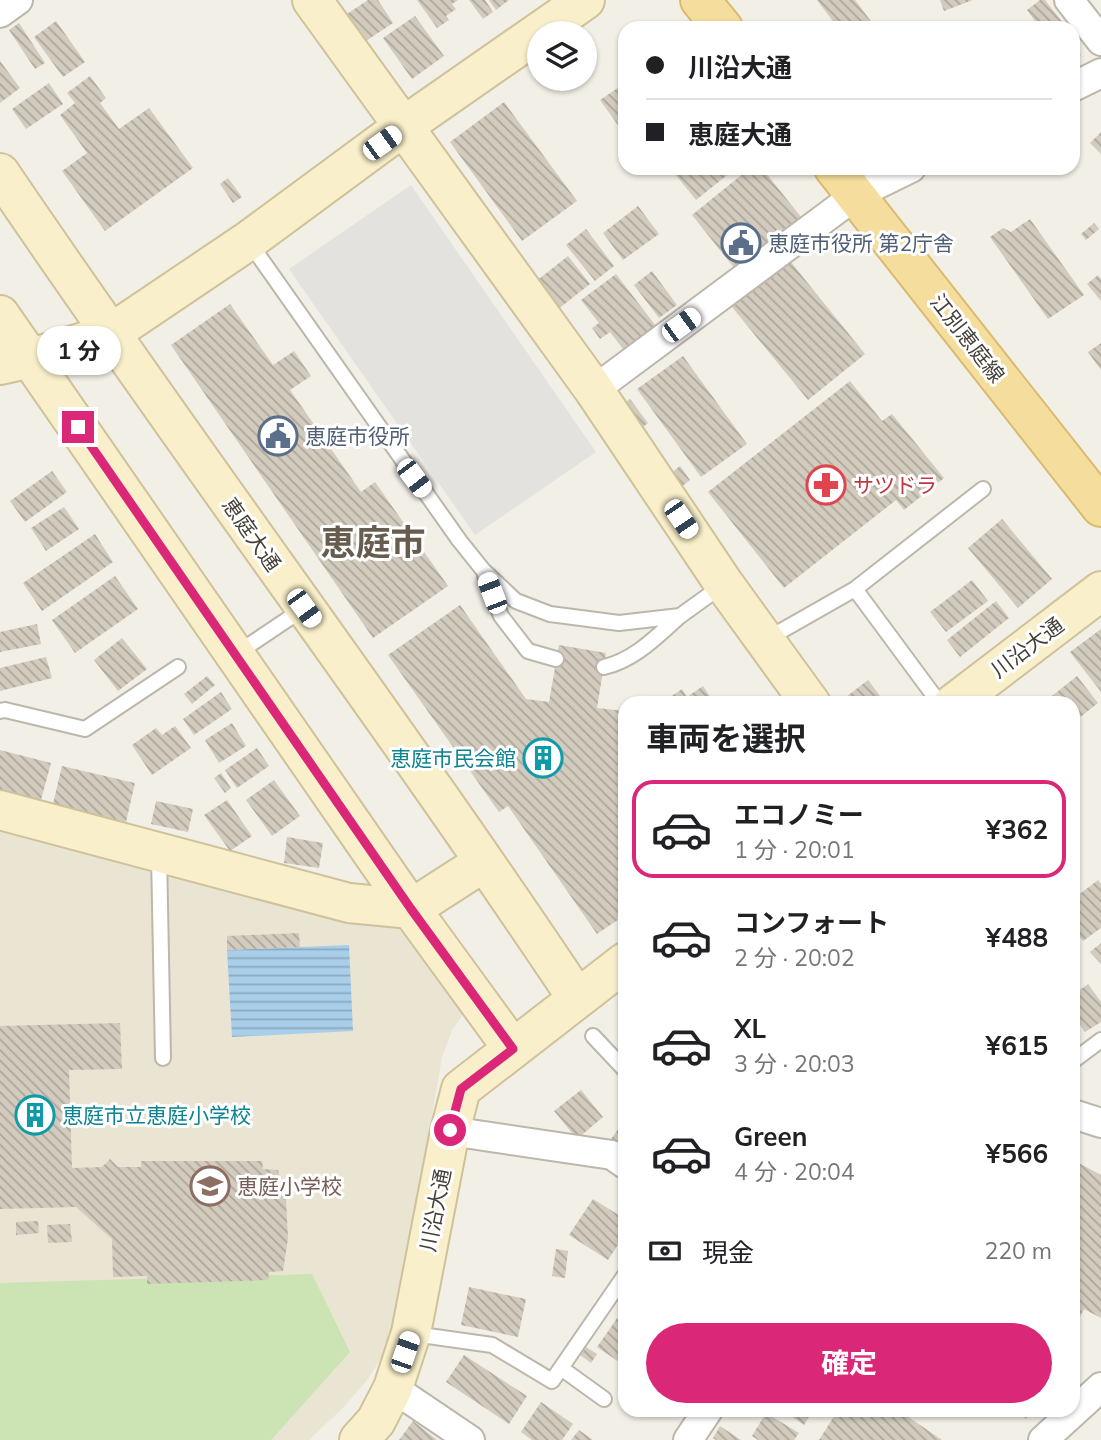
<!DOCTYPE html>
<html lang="ja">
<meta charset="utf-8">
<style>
:root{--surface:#fff;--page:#f6f6f6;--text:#202124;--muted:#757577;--line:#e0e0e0;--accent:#db2777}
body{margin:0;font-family:Mulish,"Noto Sans JP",sans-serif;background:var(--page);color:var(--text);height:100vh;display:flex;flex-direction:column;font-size:26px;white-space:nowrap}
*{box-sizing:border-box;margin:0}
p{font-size:23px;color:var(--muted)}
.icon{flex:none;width:38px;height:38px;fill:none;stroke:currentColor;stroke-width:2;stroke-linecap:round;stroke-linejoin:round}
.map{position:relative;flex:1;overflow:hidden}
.panel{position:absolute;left:618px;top:696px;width:462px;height:721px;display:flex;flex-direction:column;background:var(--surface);border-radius:21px;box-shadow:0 2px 5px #0004}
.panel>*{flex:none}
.hud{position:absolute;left:618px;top:21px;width:462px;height:154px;border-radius:21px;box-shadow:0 2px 5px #0004;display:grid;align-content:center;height:154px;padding:0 28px;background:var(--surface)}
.fabs{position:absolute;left:527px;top:21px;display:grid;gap:14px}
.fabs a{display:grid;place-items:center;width:70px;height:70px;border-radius:50%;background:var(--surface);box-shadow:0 2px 5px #0004;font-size:35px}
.end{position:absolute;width:32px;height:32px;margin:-16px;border:9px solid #db2777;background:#fff;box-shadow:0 0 0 4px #fff}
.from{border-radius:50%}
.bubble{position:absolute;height:49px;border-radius:24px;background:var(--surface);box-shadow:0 2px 5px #0004;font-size:23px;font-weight:700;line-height:49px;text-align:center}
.car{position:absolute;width:21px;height:42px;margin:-21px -10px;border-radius:9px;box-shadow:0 0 5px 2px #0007;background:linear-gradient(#fff 24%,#345 0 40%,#fff 0 76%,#345 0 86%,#fff 0)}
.hud b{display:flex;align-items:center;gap:24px;height:66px;font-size:26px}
.hud b+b{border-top:2px solid var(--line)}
.hud i{width:18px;height:18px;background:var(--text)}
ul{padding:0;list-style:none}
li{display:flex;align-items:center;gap:21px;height:98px;margin:0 14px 10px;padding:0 14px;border:4px solid transparent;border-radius:21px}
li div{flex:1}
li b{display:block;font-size:26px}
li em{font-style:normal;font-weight:700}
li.active{border-color:var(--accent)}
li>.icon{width:63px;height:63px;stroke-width:1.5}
h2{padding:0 28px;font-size:32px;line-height:84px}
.pay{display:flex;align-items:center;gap:18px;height:77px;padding:0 28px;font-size:26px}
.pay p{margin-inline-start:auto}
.button{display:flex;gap:14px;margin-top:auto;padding:14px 28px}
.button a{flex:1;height:80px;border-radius:42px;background:var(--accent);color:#fff;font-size:28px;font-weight:700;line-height:80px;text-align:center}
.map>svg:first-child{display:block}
.education{fill:#eae4d2}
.green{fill:#cce3b4}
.parking{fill:#e3e2df}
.water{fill:url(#water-rules)}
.building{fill:url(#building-back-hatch)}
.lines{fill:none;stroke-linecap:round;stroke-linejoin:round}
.lane-casing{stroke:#bdb7ab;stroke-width:18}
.street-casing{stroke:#bdb7ab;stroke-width:32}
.secondary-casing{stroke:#cec29b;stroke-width:42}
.primary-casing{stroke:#d8bb6f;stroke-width:42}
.lane{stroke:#fff;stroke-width:14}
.street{stroke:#fff;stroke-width:28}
.secondary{stroke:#f9efca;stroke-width:38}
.primary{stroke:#f5de9d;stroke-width:38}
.route{stroke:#db2777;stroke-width:9}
.labels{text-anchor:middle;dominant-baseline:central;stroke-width:6;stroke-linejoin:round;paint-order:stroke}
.service-label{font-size:21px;fill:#4e5e75;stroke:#fff;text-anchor:start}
.street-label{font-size:21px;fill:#443f37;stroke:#fff}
.health-label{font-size:21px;fill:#be3a42;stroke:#fff;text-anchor:start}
.culture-label{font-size:21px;fill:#0d838f;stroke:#fff;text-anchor:end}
.education-label{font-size:21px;fill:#785e54;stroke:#fff;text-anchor:start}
.town-label{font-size:35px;font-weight:bold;fill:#665d4f;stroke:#fff}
</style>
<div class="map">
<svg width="1101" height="1440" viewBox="0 0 1101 1440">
<defs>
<pattern id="water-rules" width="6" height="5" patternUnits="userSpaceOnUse" patternTransform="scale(1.75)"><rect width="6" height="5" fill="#a9cee9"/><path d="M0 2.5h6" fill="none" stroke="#8ba9be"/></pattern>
<pattern id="building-back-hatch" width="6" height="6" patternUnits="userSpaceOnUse" patternTransform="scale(1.75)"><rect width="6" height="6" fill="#d2cbbe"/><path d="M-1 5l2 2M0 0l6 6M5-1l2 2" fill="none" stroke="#aca69b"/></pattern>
</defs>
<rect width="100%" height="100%" fill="#f2efe7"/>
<path class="education" d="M0 826 399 926 464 1013 452 1030 442 1057 398 1314 385 1352 367 1380 345 1406 309 1440H0Z"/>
<path class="green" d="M312 1274 350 1352 271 1440H0V1283Z"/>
<path class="parking" d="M411 185 596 452 475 535 289 269Z"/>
<path class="water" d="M349 945 353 1031 232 1037 227 950Z"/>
<path class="building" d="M368 0H378L393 23 366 41 347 14Z
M417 0H458L452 4 456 9 446 16 449 20 437 28Z
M469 0H485L493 12 483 19Z
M489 0H509L496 10Z
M817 0H855L876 28H838Z
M940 0H973L944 11Z
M1040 0H1045L1067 28H1040L1027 10Z
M415 16 444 56 412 79 383 38Z
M56 21 85 62 63 77 34 37Z
M19 23 45 63 35 69 9 30Z
M1073 43 1081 55 1073 61Z
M0 61 20 88 0 103Z
M90 76 106 98 100 103 119 129 149 108 193 168 105 231 62 171 87 153 60 115 75 103 67 93Z
M49 83 63 104 26 129 12 109Z
M625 83V135L600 100Z
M504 102 577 201 522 241 450 142Z
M1101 132V154L1090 143Z
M670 168H736L696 200Z
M750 168H762L801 217 735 269 692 215Z
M228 178 242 197 233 203 220 184Z
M638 206 659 234 623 260 603 233Z
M1030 219 1084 295 1048 319 990 237 1003 228 1011 232Z
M1094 223 1099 229 1086 240 1081 234Z
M586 229 614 266 595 281 566 245Z
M568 256 590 284 557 310 535 282Z
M790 261 865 354 808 400 732 307Z
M652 271 677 305 659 318 634 285Z
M616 274 659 330 627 354 610 332 600 339 592 328 599 323 581 300Z
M1098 275 1101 279V301L1087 284Z
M230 304 273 365 294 351 311 376 290 390 361 492 375 482 448 586 373 638 171 345Z
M1101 343V370L1088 352Z
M683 356 747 444 701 477 637 389Z
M850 381 882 421 892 414 944 478 904 510 896 500 784 588 708 492Z
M630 399 648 423 639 430 621 406Z
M680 466 690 480 681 487 671 473Z
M52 471 67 492 25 522 10 501Z
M64 507 79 529 46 551 31 528Z
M1002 519 1052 579 1018 608 968 548Z
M95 534 113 562 42 611 23 583Z
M115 576 138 609 75 653 52 620Z
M972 580 988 601 946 632 930 612Z
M996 601 1009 618 960 657 947 640Z
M460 605 526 699 549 702 559 645 606 653 597 708 625 711V915L597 934 508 806 499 812 388 655Z
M37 624 41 644 0 652V632Z
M1101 629V692L1070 652Z
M122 638 147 669 118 691 94 660Z
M46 657 52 678 0 691V668Z
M207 676 215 685 192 704 184 694Z
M1077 676 1098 703 1073 723V704H1042Z
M868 680 886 704H844L842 700Z
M703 686 715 704H660L682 689 687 697Z
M221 692 232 709 194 735 183 719Z
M232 723 246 746 219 763 205 740Z
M175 726 191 748 152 775 132 745 156 728 162 735Z
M257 748 269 766 237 788 225 770Z
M0 750 51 763 41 800 0 789Z
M62 766 135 783 126 822 53 804Z
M221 773 231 788 225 793 214 778Z
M274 780 300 816 272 836 246 800Z
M227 800 252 836 230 851 204 815Z
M156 801 193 809 188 832 151 824Z
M287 837 323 843 319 868 284 863Z
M1098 880 1101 884V928L1083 941 1073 928V899Z
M299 933 300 947 227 950V936Z
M1101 943V964L1090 952Z
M1088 984 1101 1002V1022L1085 1032 1073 1015V995Z
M120 1023 122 1069 69 1070 72 1168 102 1167 110 1159 118 1167H141V1161H262L263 1169 278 1170 286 1201 288 1238 283 1271 269 1272 268 1280 147 1284V1276L113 1277 112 1239 76 1207 0 1209V1026Z
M581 1090 603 1117 577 1139 554 1111Z
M625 1120V1148L611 1139Z
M1073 1160 1101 1175V1318L1084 1309 1073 1331Z
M593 1199 625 1219V1234L608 1260 569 1235Z
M38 1221 39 1233 16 1235V1222Z
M70 1224 72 1242 48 1243 47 1225Z
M556 1249 568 1251 565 1278 552 1276Z
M469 1287 526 1299 518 1337 461 1325Z
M625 1307V1366L597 1347Z
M586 1347 597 1354 591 1363 580 1355Z
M464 1355 527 1396 509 1424 446 1382Z
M541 1402 573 1424 562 1440H532L521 1432Z
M782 1410H813L804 1425Z
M838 1410H898L942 1440H819Z
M1014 1410H1032L1026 1419Z
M766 1413 799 1433 794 1440H758L752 1436Z
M413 1421 437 1440H399Z
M720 1426 741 1440H716L713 1438Z
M579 1430 593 1440H571Z"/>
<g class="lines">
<g class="lane-casing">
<path id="lane" d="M249 242 459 540 483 570 516 601 550 614 619 623 680 616 723 585
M485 575 501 616 528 651 556 659
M855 589 983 489
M767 639 855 589 940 704
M236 654 303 609
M604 667C635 660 657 636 680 616
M0 711 5 710 85 729 178 667
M159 854 163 1058
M593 1036 625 1070
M1073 1061 1101 1040
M414 1334 492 1345 552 1381 625 1275
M561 1368 604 1399"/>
</g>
<g class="street-casing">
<path id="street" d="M1069 0 1101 41
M0 13 18 0
M1073 87 1101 73
M594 390 856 195 911 168
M1073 1114 1101 1123
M450 1131 612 1155 625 1164
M393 1388 470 1440
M688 1440 708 1410
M1043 1440 1101 1387"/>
</g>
<g class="secondary-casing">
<path id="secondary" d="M312 0 594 390 724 584 811 704
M0 173C188 451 391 719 577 998
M0 315 411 909 513 1049
M0 365 31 358 110 334 248 241 404 126 585 0
M953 704 1101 591
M0 810 349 903 411 909 484 862
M359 1440 376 1421 393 1388 411 1333 450 1131 461 1089 625 962"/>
</g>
<g class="primary-casing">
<path id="primary" d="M700 0 723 28
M834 168 1101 507"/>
</g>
<use href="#lane" class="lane"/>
<use href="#street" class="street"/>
<use href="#secondary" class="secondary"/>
<use href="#primary" class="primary"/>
</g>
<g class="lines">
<path class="route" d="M78 427 411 909 513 1049 461 1089 450 1130"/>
</g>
<defs>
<g id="civic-ring" transform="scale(2.0125)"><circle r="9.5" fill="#fff" stroke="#5c6f8a" stroke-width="1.5"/><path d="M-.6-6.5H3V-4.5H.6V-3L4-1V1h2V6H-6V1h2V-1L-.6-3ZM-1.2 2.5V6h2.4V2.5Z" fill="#5c6f8a"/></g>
<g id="pharmacy-ring" transform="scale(2.0125)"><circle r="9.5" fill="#fff" stroke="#e0444e" stroke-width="1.5"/><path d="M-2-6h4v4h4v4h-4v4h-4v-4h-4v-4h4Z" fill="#e0444e"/></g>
<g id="building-ring" transform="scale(2.0125)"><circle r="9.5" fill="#fff" stroke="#0f9aa8" stroke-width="1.5"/><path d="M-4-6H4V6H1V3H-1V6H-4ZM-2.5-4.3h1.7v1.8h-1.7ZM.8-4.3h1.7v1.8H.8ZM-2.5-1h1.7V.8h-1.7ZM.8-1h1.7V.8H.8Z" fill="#0f9aa8"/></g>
<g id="school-ring" transform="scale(2.0125)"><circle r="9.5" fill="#fff" stroke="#8d6e63" stroke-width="1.5"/><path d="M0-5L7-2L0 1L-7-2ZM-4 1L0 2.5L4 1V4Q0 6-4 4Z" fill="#8d6e63"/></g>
</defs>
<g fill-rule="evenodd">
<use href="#civic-ring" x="741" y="243"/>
<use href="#civic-ring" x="278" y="436"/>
<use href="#pharmacy-ring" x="826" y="485"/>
<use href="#building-ring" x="543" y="758"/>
<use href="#building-ring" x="35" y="1115"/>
<use href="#school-ring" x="210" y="1186"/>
</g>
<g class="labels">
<g class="service-label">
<text x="768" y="243">恵庭市役所 第2庁舎</text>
<text x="305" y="436">恵庭市役所</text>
</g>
<g class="street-label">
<text transform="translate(968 338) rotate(52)">江別恵庭線</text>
<text transform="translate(252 534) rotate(55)">恵庭大通</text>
<text transform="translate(1027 647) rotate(-37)">川沿大通</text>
<text transform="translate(435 1210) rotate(-79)">川沿大通</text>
</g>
<g class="health-label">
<text x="853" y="485">サツドラ</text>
</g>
<g class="culture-label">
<text x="516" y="758">恵庭市民会館</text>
<text x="62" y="1115" text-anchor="start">恵庭市立恵庭小学校</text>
</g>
<g class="education-label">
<text x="237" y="1186">恵庭小学校</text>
</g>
<g class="town-label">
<text x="373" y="542">恵庭市</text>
</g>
</g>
</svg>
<div class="fabs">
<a><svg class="icon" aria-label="layers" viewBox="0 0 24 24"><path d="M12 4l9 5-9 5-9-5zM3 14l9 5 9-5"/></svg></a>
</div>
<i class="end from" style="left:450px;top:1130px"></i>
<i class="end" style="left:78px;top:427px"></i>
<div class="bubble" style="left:37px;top:326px;width:84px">1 分</div>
<i class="car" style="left:382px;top:143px;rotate:54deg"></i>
<i class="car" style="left:681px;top:325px;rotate:54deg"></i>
<i class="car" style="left:414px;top:478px;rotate:143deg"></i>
<i class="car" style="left:681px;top:519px;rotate:146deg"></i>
<i class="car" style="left:492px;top:593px;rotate:339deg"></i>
<i class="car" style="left:304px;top:608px;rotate:144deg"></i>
<i class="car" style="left:405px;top:1352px;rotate:19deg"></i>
<div class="hud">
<b><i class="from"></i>川沿大通</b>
<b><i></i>恵庭大通</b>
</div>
<section class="panel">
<h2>車両を選択</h2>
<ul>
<li class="active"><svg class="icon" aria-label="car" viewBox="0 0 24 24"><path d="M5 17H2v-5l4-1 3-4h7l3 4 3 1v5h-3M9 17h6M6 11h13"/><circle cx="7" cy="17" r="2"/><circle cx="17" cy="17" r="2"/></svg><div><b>エコノミー</b><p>1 分 · 20:01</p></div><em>¥362</em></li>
<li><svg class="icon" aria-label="car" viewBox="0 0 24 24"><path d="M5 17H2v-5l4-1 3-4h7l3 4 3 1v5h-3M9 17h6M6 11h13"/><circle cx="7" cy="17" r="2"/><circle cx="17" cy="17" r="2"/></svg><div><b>コンフォート</b><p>2 分 · 20:02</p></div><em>¥488</em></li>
<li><svg class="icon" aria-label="car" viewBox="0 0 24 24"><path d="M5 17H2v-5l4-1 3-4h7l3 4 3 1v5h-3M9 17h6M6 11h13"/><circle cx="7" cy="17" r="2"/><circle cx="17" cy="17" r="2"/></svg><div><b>XL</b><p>3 分 · 20:03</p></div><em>¥615</em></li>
<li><svg class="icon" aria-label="car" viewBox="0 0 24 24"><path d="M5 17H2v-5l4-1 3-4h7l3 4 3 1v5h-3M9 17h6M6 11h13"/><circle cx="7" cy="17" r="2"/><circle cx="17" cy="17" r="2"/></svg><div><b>Green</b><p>4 分 · 20:04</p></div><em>¥566</em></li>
</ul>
<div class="pay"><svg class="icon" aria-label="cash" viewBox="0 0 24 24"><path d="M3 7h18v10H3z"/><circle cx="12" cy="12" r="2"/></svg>現金<p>220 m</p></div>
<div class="button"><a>確定</a></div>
</section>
</div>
